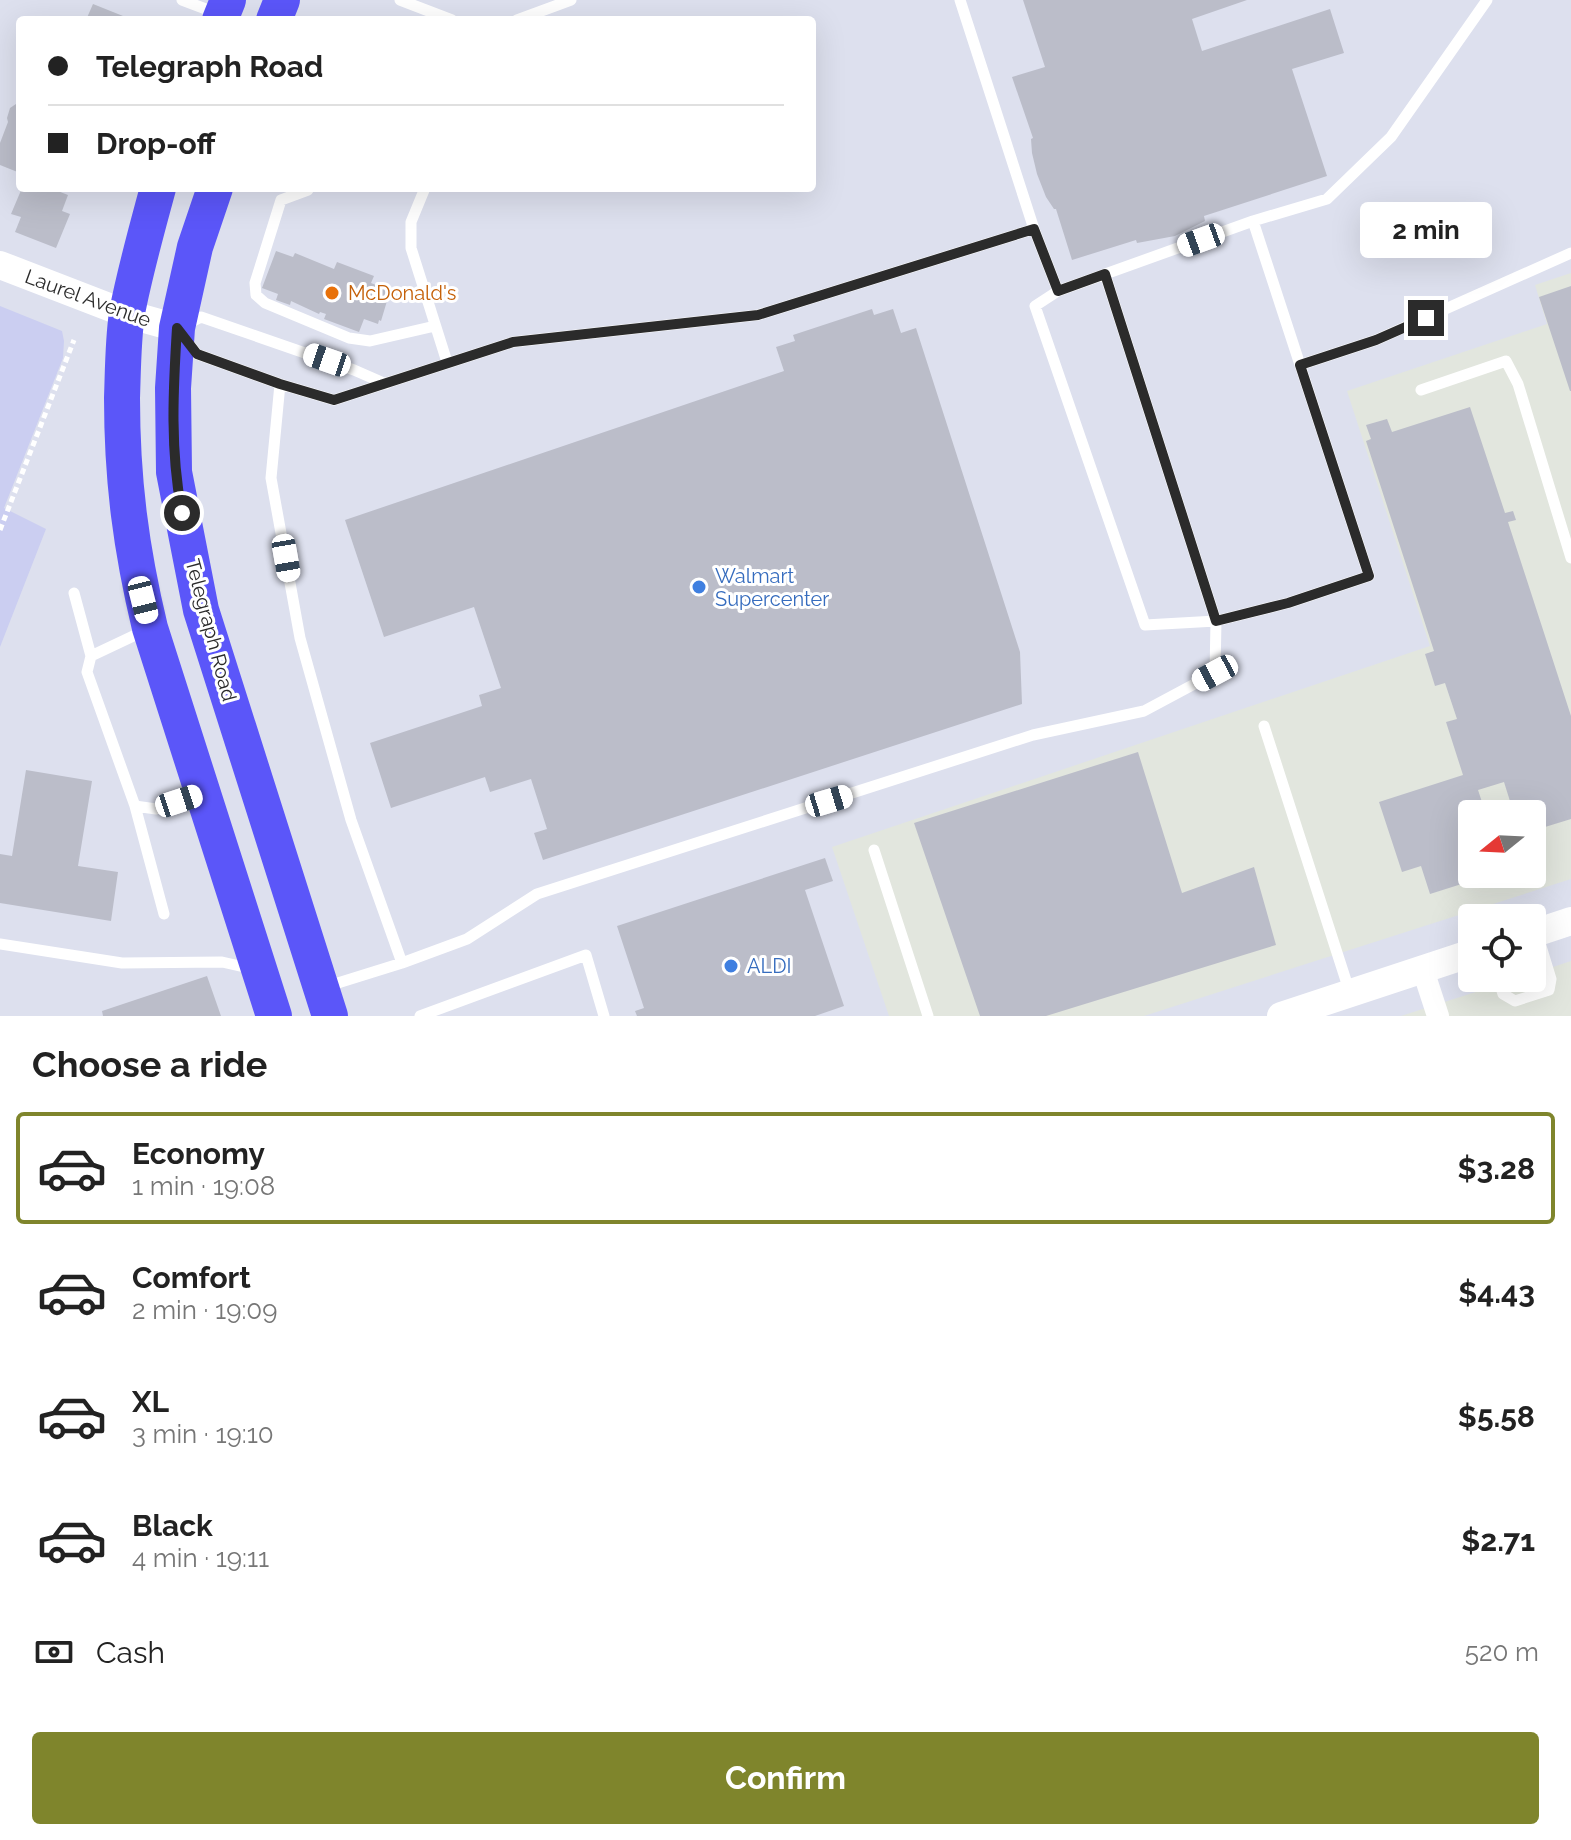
<!DOCTYPE html>
<meta charset="utf-8">
<style>
:root{--surface:#fff;--page:#f6f6f6;--text:#222;--muted:#767676;--line:#e0e0e0;--accent:#7f852c}
body{margin:0;font-family:Raleway,sans-serif;background:var(--page);color:var(--text);height:100vh;display:flex;flex-direction:column;font-size:30px;white-space:nowrap}
*{box-sizing:border-box;margin:0}
p{font-size:26px;color:var(--muted)}
.icon{flex:none;width:44px;height:44px;fill:none;stroke:currentColor;stroke-width:2;stroke-linecap:round;stroke-linejoin:round}
.map{position:relative;height:1016px;overflow:hidden}
.details{display:flex;flex-direction:column;background:var(--surface);flex:1}
.details>*{flex:none}
.guide{position:absolute;left:16px;top:16px;width:800px;height:176px;border-radius:8px;box-shadow:0 8px 32px #0002;display:grid;align-content:center;height:176px;padding:0 32px;background:var(--surface)}
.needle{width:52px;rotate:252deg}
.fabs{position:absolute;left:1458px;top:800px;display:grid;gap:16px}
.fabs a{display:grid;place-items:center;width:88px;height:88px;border-radius:8px;background:var(--surface);box-shadow:0 8px 32px #0002;font-size:40px}
.end{position:absolute;width:36px;height:36px;margin:-18px;border:10px solid #2b2b2b;background:#fff;box-shadow:0 0 0 4px #fff}
.from{border-radius:50%}
.bubble{position:absolute;height:56px;border-radius:8px;background:var(--surface);box-shadow:0 8px 32px #0002;font-size:26px;font-weight:700;line-height:56px;text-align:center}
.car{position:absolute;width:24px;height:48px;margin:-24px -12px;border-radius:10px;box-shadow:0 0 6px 2px #0007;background:linear-gradient(#fff 24%,#345 0 40%,#fff 0 76%,#345 0 86%,#fff 0)}
.guide b{display:flex;align-items:center;gap:28px;height:76px;font-size:30px}
.guide b+b{border-top:2px solid var(--line)}
.guide i{width:20px;height:20px;background:var(--text)}
ul{padding:0;list-style:none}
li{display:flex;align-items:center;gap:24px;height:112px;margin:0 16px 12px;padding:0 16px;border:4px solid transparent;border-radius:8px}
li div{flex:1}
li b{display:block;font-size:30px}
li em{font-style:normal;font-weight:700}
li.selected{border-color:var(--accent)}
li>.icon{width:72px;height:72px;stroke-width:1.5}
h2{padding:0 32px;font-size:36px;line-height:96px}
.pay{display:flex;align-items:center;gap:20px;height:88px;padding:0 32px;font-size:30px}
.pay p{margin-inline-start:auto}
.button{display:flex;gap:16px;margin-top:auto;padding:16px 32px}
.button a{flex:1;height:92px;border-radius:8px;background:var(--accent);color:#fff;font-size:32px;font-weight:700;line-height:92px;text-align:center}
.map>svg:first-child{display:block}
.industrial{fill:#e2e6de;fill-rule:evenodd}
.education{fill:#cbcef1}
.building{fill:#bbbdc9}
.lines{fill:none;stroke-linecap:round;stroke-linejoin:round}
.path{stroke:#fff;stroke-width:5;stroke-dasharray:6 4;stroke-linecap:butt}
.service{stroke:#fff;stroke-width:11}
.minor{stroke:#fff;stroke-width:22}
.tertiary{stroke:#fff;stroke-width:28}
.primary{stroke:#5b56f9;stroke-width:36}
.route{stroke:#2b2b2b;stroke-width:10}
.food-dot{fill:#e8710a;stroke:#fff;stroke-width:3}
.shop-dot{fill:#3f7fe0;stroke:#fff;stroke-width:3}
.labels{text-anchor:middle;dominant-baseline:central;stroke-width:6;stroke-linejoin:round;paint-order:stroke}
.food-label{font-size:20px;fill:#c56008;stroke:#fff;text-anchor:start}
.street-label{font-size:20px;fill:#2b2b2b;stroke:#fff}
.shop-label{font-size:20px;fill:#366cbe;stroke:#fff;text-anchor:start}
</style>
<div class="map">
<svg width="1571" height="1016" viewBox="0 0 1571 1016">
<rect width="100%" height="100%" fill="#dde0ee"/>
<path class="industrial" d="M1571 273V879L1144 1016H889L832 847 1430 646 1347 391 1547 324 1535 285ZM1472 814H1532V874H1472Z
M1571 961V1016H1401L1519 978H1532V974Z"/>
<path class="education" d="M0 306 62 331 64 341 63 358 4 508 46 529 0 647Z"/>
<path class="building" d="M1023 0H1247L1192 19 1202 51 1330 9 1344 53 1292 69 1327 176 1204 216 1205 221 1175 236 1137 243 1136 240 1072 260 1056 209H1054L1046 197 1037 174 1032 153 1031 139 1033 138 1012 77 1045 67Z
M93 4 133 20H86Z
M16 104 20 106V173L0 165V143L8 122 7 118 10 108Z
M22 188H50L68 195 62 211 70 214 56 248 15 232 21 217 11 214Z
M276 251 293 257 295 253 334 269 337 262 374 276 371 283 390 291 381 321 379 320 378 324 364 319 359 332 324 319 326 314 320 312 319 314 291 301 290 305 276 300 278 294 262 288Z
M1571 286V391H1570L1539 297Z
M872 309 874 315 893 309 901 333 916 328 1020 652 1022 704 543 860 534 833 547 829 531 779 490 792 485 777 391 808 370 743 482 706 479 695 501 688 474 607 384 637 345 520 784 371 776 347 795 341 793 335Z
M1470 407 1505 513 1513 511 1516 520 1508 522 1571 716V819L1532 831V814H1514L1504 782 1478 790 1486 814H1472V874L1490 875 1430 894 1421 866 1402 872 1379 802 1463 775 1446 722 1457 719 1445 683 1435 686 1425 654 1434 651 1366 441 1371 439 1366 425 1387 419 1392 432Z
M1138 752 1182 893 1254 867 1276 945 1046 1016H980L914 823Z
M26 770 92 781 78 866 118 872 111 921 0 903V854L12 856Z
M825 858 833 881 805 890 844 1006 815 1016H637L635 1011 644 1008 617 926Z
M207 976 221 1016H103L102 1011Z"/>
<g class="lines">
<path class="path" d="M0 530 74 340"/>
<path class="service" d="M182 0 219 14
M400 0 452 20
M960 0 1034 229 1058 291
M517 20 571 0
M425 188 411 222V248L447 362
M308 190 281 200 255 283 256 295 265 303 349 338 370 341 435 326
M1253 221 1369 576 1288 603 1216 621 1145 625 1035 306 1058 291 1253 221 1327 199 1391 137 1487 0
M187 324 201 317 354 370 386 384
M185 339 197 354 280 384 334 400 513 342 758 315 1034 229
M1300 365 1376 340 1571 253
M280 384 271 478 300 638 351 820 402 963
M1421 390 1506 361 1518 384 1571 558
M74 593 91 656 87 672 135 806 156 809 200 794
M91 656 146 630
M1264 726 1350 993
M135 806 164 914
M874 850 928 1016
M0 944 122 963 222 962 253 969
M1498 978 1503 994 1515 1001 1549 990 1551 979 1537 933
M325 987 402 963 467 939 537 894 1033 735 1144 711 1215 673 1216 621 1105 274
M420 1016 586 955 604 1016"/>
<path class="minor" d="M1423 970 1438 1016"/>
<path class="tertiary" d="M0 265 127 314 177 328
M1532 934 1571 921
M1281 1016 1472 953"/>
<path class="primary" d="M220 20 228 0
M274 20 282 0
M158 188C147 229 135 271 127 313 123 340 123 370 122 398 122 480 131 549 150 628L274 1016
M215 188 195 247 177 328 173 388 174 472 201 610 330 1016"/>
</g>
<g class="lines">
<path class="route" d="M182 513C170 451 173 391 177 328L197 354 280 384 334 400 513 342 758 315 1034 229 1058 291 1105 274 1216 621 1288 603 1369 576 1300 365 1376 340 1426 318"/>
</g>
<circle class="food-dot" cx="332" cy="293" r="8"/>
<g class="shop-dot">
<circle cx="699" cy="587" r="8"/>
<circle cx="731" cy="966" r="8"/>
</g>
<g class="labels">
<g class="food-label">
<text x="348" y="293">McDonald's</text>
</g>
<g class="street-label">
<text transform="translate(88 298) rotate(20)">Laurel Avenue</text>
<text transform="translate(211 630) rotate(75)">Telegraph Road</text>
</g>
<g class="shop-label">
<text x="715" y="576">Walmart<tspan x="715" dy="23">Supercenter</tspan></text>
<text x="747" y="966">ALDI</text>
</g>
</g>
</svg>
<div class="fabs">
<a><svg class="needle" viewBox="-14 -14 28 28"><path d="M0-13l5 13h-10z" fill="#e53935"/><path d="M0 13l5-13h-10z" fill="#767676"/></svg></a>
<a><svg class="icon" aria-label="locate" viewBox="0 0 24 24"><circle cx="12" cy="12" r="6"/><path d="M12 2v4M12 18v4M2 12h4M18 12h4"/></svg></a>
</div>
<i class="end from" style="left:182px;top:513px"></i>
<i class="end" style="left:1426px;top:318px"></i>
<div class="bubble" style="left:1360px;top:202px;width:132px">2 min</div>
<i class="car" style="left:1201px;top:240px;rotate:250deg"></i>
<i class="car" style="left:327px;top:360px;rotate:289deg"></i>
<i class="car" style="left:286px;top:558px;rotate:170deg"></i>
<i class="car" style="left:143px;top:600px;rotate:166deg"></i>
<i class="car" style="left:1215px;top:673px;rotate:242deg"></i>
<i class="car" style="left:179px;top:801px;rotate:72deg"></i>
<i class="car" style="left:829px;top:801px;rotate:73deg"></i>
<div class="guide">
<b><i class="from"></i>Telegraph Road</b>
<b><i></i>Drop-off</b>
</div>
</div>
<section class="details">
<h2>Choose a ride</h2>
<ul>
<li class="selected"><svg class="icon" aria-label="car" viewBox="0 0 24 24"><path d="M5 17H2v-5l4-1 3-4h7l3 4 3 1v5h-3M9 17h6M6 11h13"/><circle cx="7" cy="17" r="2"/><circle cx="17" cy="17" r="2"/></svg><div><b>Economy</b><p>1 min · 19:08</p></div><em>$3.28</em></li>
<li><svg class="icon" aria-label="car" viewBox="0 0 24 24"><path d="M5 17H2v-5l4-1 3-4h7l3 4 3 1v5h-3M9 17h6M6 11h13"/><circle cx="7" cy="17" r="2"/><circle cx="17" cy="17" r="2"/></svg><div><b>Comfort</b><p>2 min · 19:09</p></div><em>$4.43</em></li>
<li><svg class="icon" aria-label="car" viewBox="0 0 24 24"><path d="M5 17H2v-5l4-1 3-4h7l3 4 3 1v5h-3M9 17h6M6 11h13"/><circle cx="7" cy="17" r="2"/><circle cx="17" cy="17" r="2"/></svg><div><b>XL</b><p>3 min · 19:10</p></div><em>$5.58</em></li>
<li><svg class="icon" aria-label="car" viewBox="0 0 24 24"><path d="M5 17H2v-5l4-1 3-4h7l3 4 3 1v5h-3M9 17h6M6 11h13"/><circle cx="7" cy="17" r="2"/><circle cx="17" cy="17" r="2"/></svg><div><b>Black</b><p>4 min · 19:11</p></div><em>$2.71</em></li>
</ul>
<div class="pay"><svg class="icon" aria-label="cash" viewBox="0 0 24 24"><path d="M3 7h18v10H3z"/><circle cx="12" cy="12" r="2"/></svg>Cash<p>520 m</p></div>
<div class="button"><a>Confirm</a></div>
</section>
